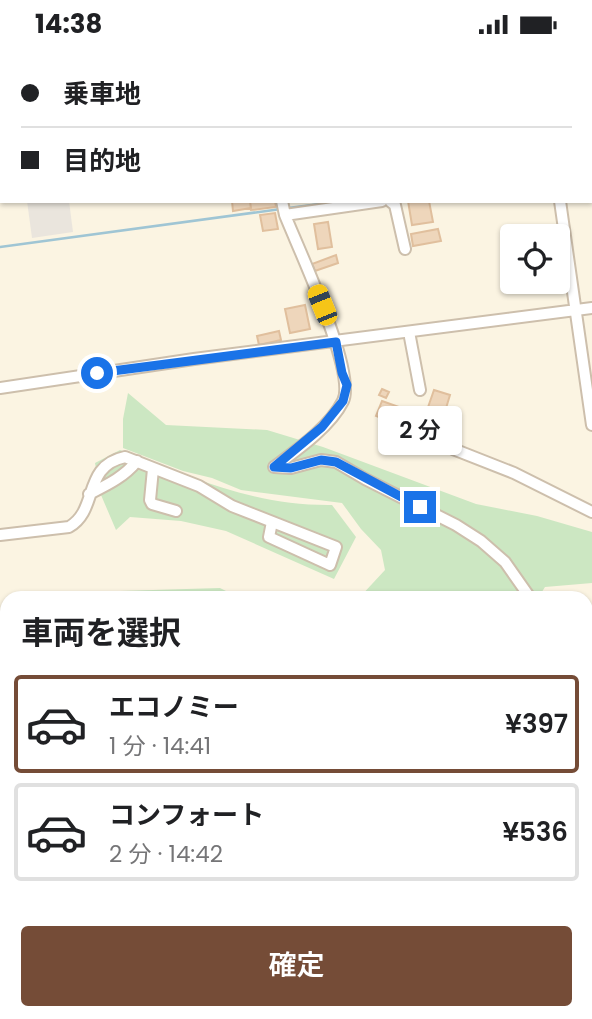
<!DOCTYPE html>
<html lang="ja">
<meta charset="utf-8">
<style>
:root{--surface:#fff;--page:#f6f6f6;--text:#202124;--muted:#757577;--line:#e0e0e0;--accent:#754c37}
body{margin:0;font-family:Poppins,"Noto Sans JP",sans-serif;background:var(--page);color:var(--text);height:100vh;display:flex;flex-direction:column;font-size:26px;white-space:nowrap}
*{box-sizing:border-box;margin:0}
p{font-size:23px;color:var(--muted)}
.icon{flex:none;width:38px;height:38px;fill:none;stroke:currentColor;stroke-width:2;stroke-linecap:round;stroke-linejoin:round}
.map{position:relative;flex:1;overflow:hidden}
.panel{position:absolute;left:0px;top:542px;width:593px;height:429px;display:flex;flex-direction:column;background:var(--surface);border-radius:21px 21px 0 0;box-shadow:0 2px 5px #0004}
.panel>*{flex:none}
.banner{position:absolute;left:0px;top:0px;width:593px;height:154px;box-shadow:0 2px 5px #0004;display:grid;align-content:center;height:154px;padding:0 21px;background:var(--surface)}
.controls{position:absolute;left:500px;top:175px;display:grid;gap:14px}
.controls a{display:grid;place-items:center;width:70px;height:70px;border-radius:7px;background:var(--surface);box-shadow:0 2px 5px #0004;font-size:35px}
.end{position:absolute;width:32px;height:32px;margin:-16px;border:9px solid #1a73e8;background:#fff;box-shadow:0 0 0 4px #fff}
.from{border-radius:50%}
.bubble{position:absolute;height:49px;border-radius:7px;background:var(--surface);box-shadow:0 2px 5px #0004;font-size:23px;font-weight:600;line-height:49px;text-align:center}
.car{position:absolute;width:21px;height:42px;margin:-21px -10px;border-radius:9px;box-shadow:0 0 5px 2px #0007;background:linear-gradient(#f5c518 24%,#345 0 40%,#f5c518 0 76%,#345 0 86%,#f5c518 0)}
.banner b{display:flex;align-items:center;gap:24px;height:66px;font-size:26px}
.banner b+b{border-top:2px solid var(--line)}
.banner i{width:18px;height:18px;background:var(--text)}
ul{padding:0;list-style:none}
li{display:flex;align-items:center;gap:21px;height:98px;margin:0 14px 10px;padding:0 7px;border:4px solid var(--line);border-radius:7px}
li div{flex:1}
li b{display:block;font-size:26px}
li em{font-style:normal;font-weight:600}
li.active{border-color:var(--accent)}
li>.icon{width:63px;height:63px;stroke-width:1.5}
h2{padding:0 21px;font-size:32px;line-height:84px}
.action{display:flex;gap:14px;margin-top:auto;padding:14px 21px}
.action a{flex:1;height:80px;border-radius:7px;background:var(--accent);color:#fff;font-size:28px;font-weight:600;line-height:80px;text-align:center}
.status{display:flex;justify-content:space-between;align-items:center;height:49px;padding:0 35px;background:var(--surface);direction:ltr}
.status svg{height:19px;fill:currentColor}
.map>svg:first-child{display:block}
.industrial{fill:#eae5dd}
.green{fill:#cce7c2}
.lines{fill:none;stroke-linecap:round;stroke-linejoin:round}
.stream{stroke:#9fc5d4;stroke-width:2.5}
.river{stroke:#b8d7e2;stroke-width:16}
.building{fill:#eed6bb;stroke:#e0bf9d;stroke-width:2}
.lane-casing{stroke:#cdbfac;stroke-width:9}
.street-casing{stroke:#cdbfac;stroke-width:14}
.secondary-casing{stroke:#cebda8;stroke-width:18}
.lane{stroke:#fff;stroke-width:5}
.street{stroke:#fff;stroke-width:10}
.secondary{stroke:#fff;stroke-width:14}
.route{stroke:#1a73e8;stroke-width:9}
</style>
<div class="status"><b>14:38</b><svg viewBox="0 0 49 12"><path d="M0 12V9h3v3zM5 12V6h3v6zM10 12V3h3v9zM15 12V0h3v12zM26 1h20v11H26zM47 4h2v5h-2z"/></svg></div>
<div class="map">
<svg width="592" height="970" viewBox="0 0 592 970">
<rect width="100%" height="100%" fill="#fbf4e2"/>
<path class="industrial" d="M27 152H69L73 183 32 189Z"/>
<path class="green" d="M128 344 166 376 267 381 323 398 476 455 537 467 592 483V534L545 538 538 549H359L385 521 381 501 361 480 342 454 241 441 212 429 183 422 123 399V370Z
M120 401C191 428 254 457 332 456L356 488 334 530 226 482 181 472 130 468 116 481 101 446 95 414Z
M220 539 240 549 87 550 86 543Z
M1 599 7 601V774L0 783Z"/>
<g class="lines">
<path class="stream" d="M592 117V116
M288 159 343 152
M0 198 281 160"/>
<path class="river" d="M586 772H592
M0 893 7 895"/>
</g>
<path class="building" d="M232 152H250L251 159 233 162Z
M250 152H275L276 158 251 161Z
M408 152H429L433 173 412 176Z
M275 164 278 180 263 182 260 166Z
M328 173 332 198 318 200 314 175Z
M438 180 441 192 413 197 411 185Z
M336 206 338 214 315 222 312 215Z
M305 256 310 280 290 284 285 260Z
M279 282 281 291 259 296 257 287Z
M382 340 389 343 386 349 379 346Z
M434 341 450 346 443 369 426 364Z
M382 352 402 359 397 375 376 367Z
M427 374 444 379 443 385 425 380Z
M592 590V606L586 597V594Z
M586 603 592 613V616L586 619Z
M592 625V647L588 650 586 629Z
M592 664V676L586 680V667Z
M588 712 592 716V736L586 742Z
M590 749 592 751V759L588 766 586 755Z
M592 795V823H591L586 811V798Z
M7 821V842H5L0 823Z
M592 962V970H583L582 967Z
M151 964H162L165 970H150L148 966Z
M173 964H194V965L175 970Z
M197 964H219L221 969 199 970Z
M286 964H299L301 969 279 970 278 967Z
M363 964H383V965L365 970Z
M548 964H564L567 970H545L544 966Z"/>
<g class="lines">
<g class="lane-casing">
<path id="lane" d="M586 624 592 620"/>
</g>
<g class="street-casing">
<path id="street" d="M247 0 248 2
M539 0V2
M334 2V0
M402 2 414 0
M0 54 2 53
M282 152 285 166C298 199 357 324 343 352 330 378 297 401 274 418L291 419 321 411 336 413 365 430 456 476 481 492 505 513 531 550
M390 152 395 156 405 200
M560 152 592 376
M285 166 382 152
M409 283 420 341
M0 339 194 310 592 259
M453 400 514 424 592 463
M153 420 150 451 152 455 176 462
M89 445C107 436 124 428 137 412
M0 486 69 478C99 461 82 417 125 408L199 437 232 457 336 498 330 516 269 488 272 473
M586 704 592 706
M586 785 592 784
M586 846 592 844
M305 964 307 970
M573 964 575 970
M23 970 32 966
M49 970 65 964
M252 970 267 964"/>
</g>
<g class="secondary-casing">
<path id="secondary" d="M586 659 592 656
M0 869 7 867"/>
</g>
<use href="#lane" class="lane"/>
<use href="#street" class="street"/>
<use href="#secondary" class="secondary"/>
</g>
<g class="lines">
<path class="route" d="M97 324 336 293 342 324 347 336 343 352 322 378 274 418 291 419 321 411 336 413 420 458"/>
</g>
</svg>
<div class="controls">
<a><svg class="icon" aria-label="locate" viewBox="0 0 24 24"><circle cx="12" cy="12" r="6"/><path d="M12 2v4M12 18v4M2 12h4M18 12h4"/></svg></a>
</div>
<i class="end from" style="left:97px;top:324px"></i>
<i class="end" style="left:420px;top:458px"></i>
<div class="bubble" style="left:378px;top:357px;width:84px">2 分</div>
<i class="car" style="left:322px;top:256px;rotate:338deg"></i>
<div class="banner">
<b><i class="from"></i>乗車地</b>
<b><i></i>目的地</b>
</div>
<section class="panel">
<h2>車両を選択</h2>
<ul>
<li class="active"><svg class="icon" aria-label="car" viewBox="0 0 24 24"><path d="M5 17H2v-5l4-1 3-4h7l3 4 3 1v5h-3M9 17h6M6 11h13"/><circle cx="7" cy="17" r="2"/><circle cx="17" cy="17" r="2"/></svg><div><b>エコノミー</b><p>1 分 · 14:41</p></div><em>¥397</em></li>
<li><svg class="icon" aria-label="car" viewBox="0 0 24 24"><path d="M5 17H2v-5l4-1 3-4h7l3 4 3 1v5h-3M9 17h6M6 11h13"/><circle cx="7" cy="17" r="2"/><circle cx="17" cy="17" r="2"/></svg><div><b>コンフォート</b><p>2 分 · 14:42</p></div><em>¥536</em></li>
</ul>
<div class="action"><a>確定</a></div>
</section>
</div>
